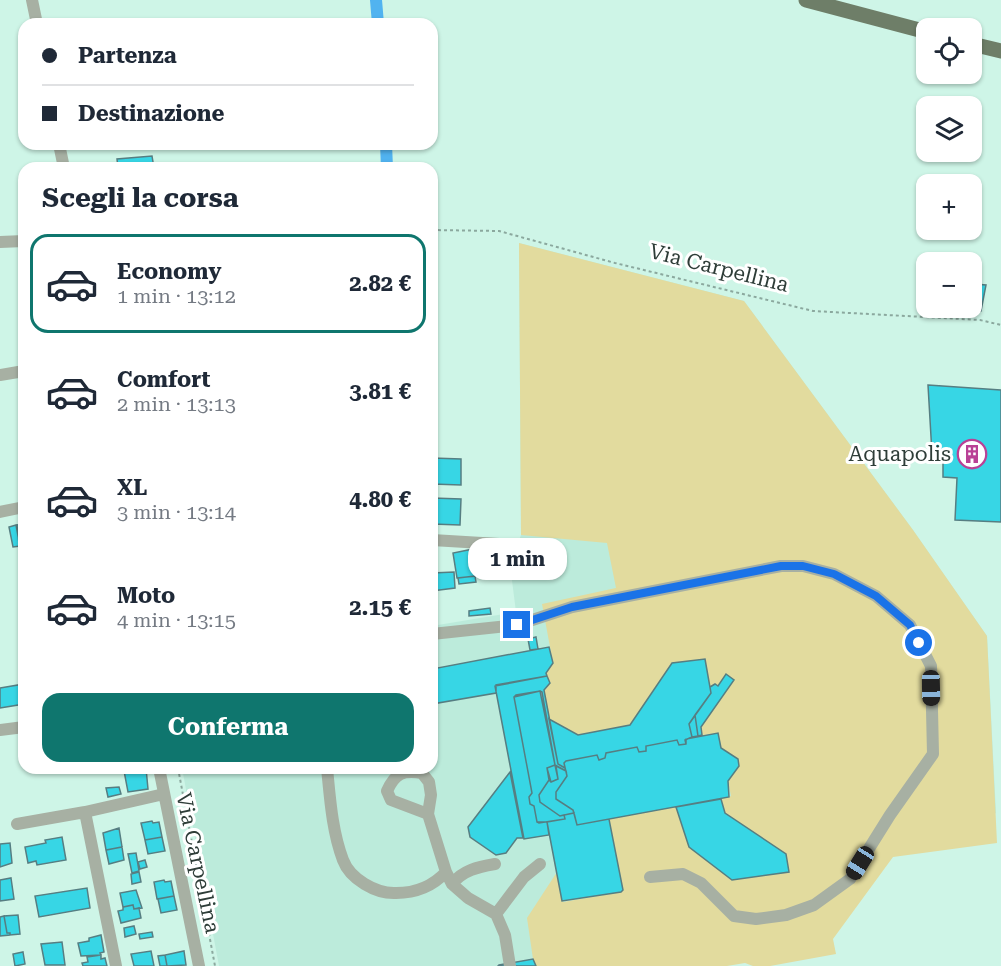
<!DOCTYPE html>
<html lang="it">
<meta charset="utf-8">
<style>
:root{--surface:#fff;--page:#f6f6f7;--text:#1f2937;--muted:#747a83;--line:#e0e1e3;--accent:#0f766e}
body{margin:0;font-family:"Roboto Serif",serif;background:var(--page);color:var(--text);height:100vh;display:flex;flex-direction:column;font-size:22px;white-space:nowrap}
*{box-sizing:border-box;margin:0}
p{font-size:20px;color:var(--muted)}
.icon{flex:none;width:33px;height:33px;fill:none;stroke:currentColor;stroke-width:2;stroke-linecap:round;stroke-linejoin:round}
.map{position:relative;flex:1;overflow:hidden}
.panel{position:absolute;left:18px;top:162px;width:420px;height:612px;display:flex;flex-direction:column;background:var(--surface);border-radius:18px;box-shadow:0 2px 4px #0004}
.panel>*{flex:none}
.hud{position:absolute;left:18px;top:18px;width:420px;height:132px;border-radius:18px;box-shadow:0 2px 4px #0004;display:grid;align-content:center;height:132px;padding:0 24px;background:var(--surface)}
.buttons{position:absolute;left:916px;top:18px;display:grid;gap:12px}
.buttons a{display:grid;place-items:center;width:66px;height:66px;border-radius:12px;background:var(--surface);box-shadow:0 2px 4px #0004;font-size:30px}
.end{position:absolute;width:27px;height:27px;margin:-14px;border:8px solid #1a73e8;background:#fff;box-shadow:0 0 0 3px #fff}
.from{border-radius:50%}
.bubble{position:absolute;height:42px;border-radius:18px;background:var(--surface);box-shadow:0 2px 4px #0004;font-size:20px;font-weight:700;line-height:42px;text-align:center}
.car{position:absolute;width:18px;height:36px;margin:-18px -9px;border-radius:8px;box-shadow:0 0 4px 2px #0007;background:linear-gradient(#222 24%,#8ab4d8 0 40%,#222 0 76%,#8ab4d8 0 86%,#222 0)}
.hud b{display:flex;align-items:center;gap:21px;height:57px;font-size:22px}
.hud b+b{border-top:2px solid var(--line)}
.hud i{width:15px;height:15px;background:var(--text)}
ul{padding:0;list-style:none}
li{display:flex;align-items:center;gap:18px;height:99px;margin:0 12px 9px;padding:0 12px;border:3px solid transparent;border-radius:18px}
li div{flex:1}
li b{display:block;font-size:22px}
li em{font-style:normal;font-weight:700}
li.selected{border-color:var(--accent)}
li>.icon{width:54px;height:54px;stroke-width:1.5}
h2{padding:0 24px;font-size:27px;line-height:72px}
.button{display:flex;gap:12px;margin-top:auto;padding:12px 24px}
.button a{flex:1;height:69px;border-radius:18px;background:var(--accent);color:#fff;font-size:24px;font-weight:700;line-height:69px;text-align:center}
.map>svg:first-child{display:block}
.built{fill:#bcebdb}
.green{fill:#e2db9e}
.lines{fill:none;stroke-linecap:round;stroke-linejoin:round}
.canal{stroke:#51b3f0;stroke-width:12}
.building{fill:#37d6e5;stroke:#567e82;stroke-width:1.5}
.path{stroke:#8ba89e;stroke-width:2;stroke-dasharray:3 3;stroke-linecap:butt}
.minor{stroke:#a7b0a3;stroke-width:12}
.major{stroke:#6e7e68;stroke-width:15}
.route{stroke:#1a73e8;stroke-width:8}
.labels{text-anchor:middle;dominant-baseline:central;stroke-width:6;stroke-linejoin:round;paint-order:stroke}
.street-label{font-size:21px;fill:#2e3d38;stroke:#fff}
.poi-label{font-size:21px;fill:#2e3d38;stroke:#fff;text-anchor:end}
</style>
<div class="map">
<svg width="1001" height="966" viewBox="0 0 1001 966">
<rect width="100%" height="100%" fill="#cef5e7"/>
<path class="built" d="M519 243 744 301 913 530 987 636 996 813 596 966H219L182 768H432V626L516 612 510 565 521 535Z"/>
<path class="green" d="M519 243 744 301 913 530 987 636 997 843 893 857 833 939 836 954 770 966H753L745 963 727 966H536L533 959 527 918 557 872 563 902 621 892 609 819 676 807 689 847 732 880 725 813 721 799 731 796 728 781 739 766 738 759 721 748 719 734 702 735 701 727 734 680 726 674 718 686 716 684 710 687 705 659 672 663 630 725 578 735 549 719 544 690 550 683 546 673 553 663 542 604 616 588 607 543 521 535Z"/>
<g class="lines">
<path class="canal" d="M376 0 378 24
M386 144 387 168"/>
</g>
<path class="building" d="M152 156 154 168H118L117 159Z
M972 281 975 282V284L986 285 981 311 960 309 972 308Z
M928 385 1001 390V522L955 520 957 478 943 477V453L932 454Z
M432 458 461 459V485L432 484Z
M432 498 461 499 460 525 432 524Z
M24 524V543L19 544 17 525Z
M16 525 20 546 13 547 9 527Z
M478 548 480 570H476V576L457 578 453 553Z
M454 572 455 588 432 591V573Z
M475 576 476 582 459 584 458 578Z
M490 608 491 614 469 616V611Z
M536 637 538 649 530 650 528 639Z
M549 647 553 663 546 673 547 676 496 685V693L432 704V669Z
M705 659 711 693 689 724 692 737 685 740 686 744 679 745 677 740 646 746V751L639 752 637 747 606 753 605 758 599 760 597 755 566 761 564 763 565 768 558 764 549 719 578 735 630 725 672 663Z
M726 674 734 680 701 727 702 735 698 736 695 715 711 693 710 687 715 684 718 686Z
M547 676 550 683 544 690 558 764 565 768 566 771 555 765 542 692 540 691 516 695 514 697 532 793 529 797 530 804 534 806 537 822H547L549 835 524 839 495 686Z
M24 684V704L0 708V688Z
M540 691 555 765 547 768 549 780 539 795 540 802 560 816 564 815 565 819 539 823 537 822 534 806 530 804 529 797 532 793 514 697Z
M695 715 698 736 692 737 689 724Z
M718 733 721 748 738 759 739 766 728 781 729 797 577 825 573 810 556 799V792L567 776 564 763 566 761 597 755 599 760 605 758 606 753 637 747 639 752 646 751V746L677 740 679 745 686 744V739Z
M555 765 558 779 551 782 547 768Z
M556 766 566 771 567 776 556 792V799L573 810 574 813 560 816 540 802 539 795 549 780 551 782 558 779Z
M146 768 148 789 128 792 124 771Z
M510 772 523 838H517L506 853 496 855 470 837 468 827Z
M119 787 121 794 108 797 106 788Z
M721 799 725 813 786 854 789 872 732 880 689 847 676 807Z
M574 813 577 825 609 819 623 890 621 892 562 901 547 822 565 819 564 815Z
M152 821 153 823 159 822 162 837 145 840 141 823Z
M119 828 122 847 106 850 103 833Z
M62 837 66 860 37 865 36 861 28 863 25 847 46 843 45 840Z
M162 837 165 851 148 854 145 840Z
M10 843 12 863 0 867V844Z
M122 847 124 860 109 864 106 850Z
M136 853 139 871 132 873 128 854Z
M145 860 147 867 140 869 138 862Z
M139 872 141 882 132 884 131 874Z
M11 878 14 899 0 901V880Z
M164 880 165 882 171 881 174 896 157 899 154 882Z
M87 888 90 908 39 917 35 896Z
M136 890 142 908 134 909 133 905 123 907 120 893Z
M174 896 177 910 161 913 158 899Z
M133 905 134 909 139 908 141 918 121 923 118 911 123 910V907Z
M18 915 20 934 10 935V933H7L4 916Z
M4 916 7 933H10V935L0 936V917Z
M134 926 136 934 125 937 124 928Z
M152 932 153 937 140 939 139 934Z
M101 935 104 952 100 953 101 955 81 956 78 943 89 941V938Z
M62 942 65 965H45L41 944Z
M151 951 154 966H134L131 954Z
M184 951 186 965 167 966 165 955Z
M23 952 25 964 15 966 13 954Z
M101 955V959L105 958 107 966H83L82 963 88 962 87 957Z
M165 955 167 966H160L158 956Z
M533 959 536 966H498L499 965Z"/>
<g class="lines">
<path class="path" d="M432 230 499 231 615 263 813 311 980 320 1001 325
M178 768 215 966"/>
<path class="minor" d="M32 0 37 24
M59 144 64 168
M0 242 24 241
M0 375 24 371
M0 512 24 507
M432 540 499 544
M432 634 517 625 572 607 781 566H803L834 574 876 596 910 625 931 666 933 754 890 815 850 879 814 905 786 915 756 919 734 916 701 883 683 874 650 877
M0 730 24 727
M159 768 199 966
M327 768C330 798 332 831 343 860 350 879 376 894 396 893 416 893 432 887 446 872
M85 812 116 966
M428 814 391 800 387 791C395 773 403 770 422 773L429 782 431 795 428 814 446 872 452 884 468 898 496 914 505 935 510 966
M17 824 85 812 164 794
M452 884C463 870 478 867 495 864
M496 914 524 877 540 864"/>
<path class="major" d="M806 0 927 32
M972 44 1001 51"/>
</g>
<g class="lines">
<path class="route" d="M517 625 572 607 781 566H803L834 574 876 596 910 625 919 643"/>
</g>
<defs>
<g id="building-ring" transform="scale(1.5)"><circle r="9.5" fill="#fff" stroke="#b94196" stroke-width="1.5"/><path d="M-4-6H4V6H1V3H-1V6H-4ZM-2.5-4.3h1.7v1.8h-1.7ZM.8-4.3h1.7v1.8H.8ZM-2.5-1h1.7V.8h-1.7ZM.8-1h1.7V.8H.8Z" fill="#b94196"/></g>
</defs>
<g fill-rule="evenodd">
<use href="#building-ring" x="972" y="454"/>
</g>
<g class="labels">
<g class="street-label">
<text transform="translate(719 268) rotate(14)">Via Carpellina</text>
<text transform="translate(198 863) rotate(78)">Via Carpellina</text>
</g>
<g class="poi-label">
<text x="951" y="454">Aquapolis</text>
</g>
</g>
</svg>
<div class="buttons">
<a><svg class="icon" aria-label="locate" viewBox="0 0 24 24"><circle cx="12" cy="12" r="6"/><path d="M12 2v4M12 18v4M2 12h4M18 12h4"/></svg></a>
<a><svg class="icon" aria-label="layers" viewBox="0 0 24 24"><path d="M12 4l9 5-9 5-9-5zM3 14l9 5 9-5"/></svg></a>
<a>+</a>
<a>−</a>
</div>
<i class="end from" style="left:919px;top:643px"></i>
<i class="end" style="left:517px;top:625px"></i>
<div class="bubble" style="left:468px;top:538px;width:99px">1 min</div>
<i class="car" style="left:931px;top:688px;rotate:179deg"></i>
<i class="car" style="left:860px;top:863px;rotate:212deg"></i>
<div class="hud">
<b><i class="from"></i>Partenza</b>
<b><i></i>Destinazione</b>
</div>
<section class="panel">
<h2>Scegli la corsa</h2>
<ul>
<li class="selected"><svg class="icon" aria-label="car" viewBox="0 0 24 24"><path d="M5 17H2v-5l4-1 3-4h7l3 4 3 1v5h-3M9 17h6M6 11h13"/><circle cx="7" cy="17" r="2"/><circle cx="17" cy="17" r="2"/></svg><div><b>Economy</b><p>1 min · 13:12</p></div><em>2.82 €</em></li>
<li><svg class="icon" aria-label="car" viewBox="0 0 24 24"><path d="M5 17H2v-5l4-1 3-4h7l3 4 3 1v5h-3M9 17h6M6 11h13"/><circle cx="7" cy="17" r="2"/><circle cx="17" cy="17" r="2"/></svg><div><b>Comfort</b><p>2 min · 13:13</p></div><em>3.81 €</em></li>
<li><svg class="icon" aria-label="car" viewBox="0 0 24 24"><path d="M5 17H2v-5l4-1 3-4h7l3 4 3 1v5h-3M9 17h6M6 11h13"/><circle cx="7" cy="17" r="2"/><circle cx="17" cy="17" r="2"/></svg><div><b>XL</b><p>3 min · 13:14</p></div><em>4.80 €</em></li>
<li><svg class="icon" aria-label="car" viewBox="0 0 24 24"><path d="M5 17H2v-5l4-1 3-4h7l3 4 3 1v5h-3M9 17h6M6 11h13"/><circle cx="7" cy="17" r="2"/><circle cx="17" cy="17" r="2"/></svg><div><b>Moto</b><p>4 min · 13:15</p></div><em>2.15 €</em></li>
</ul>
<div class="button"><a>Conferma</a></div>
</section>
</div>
